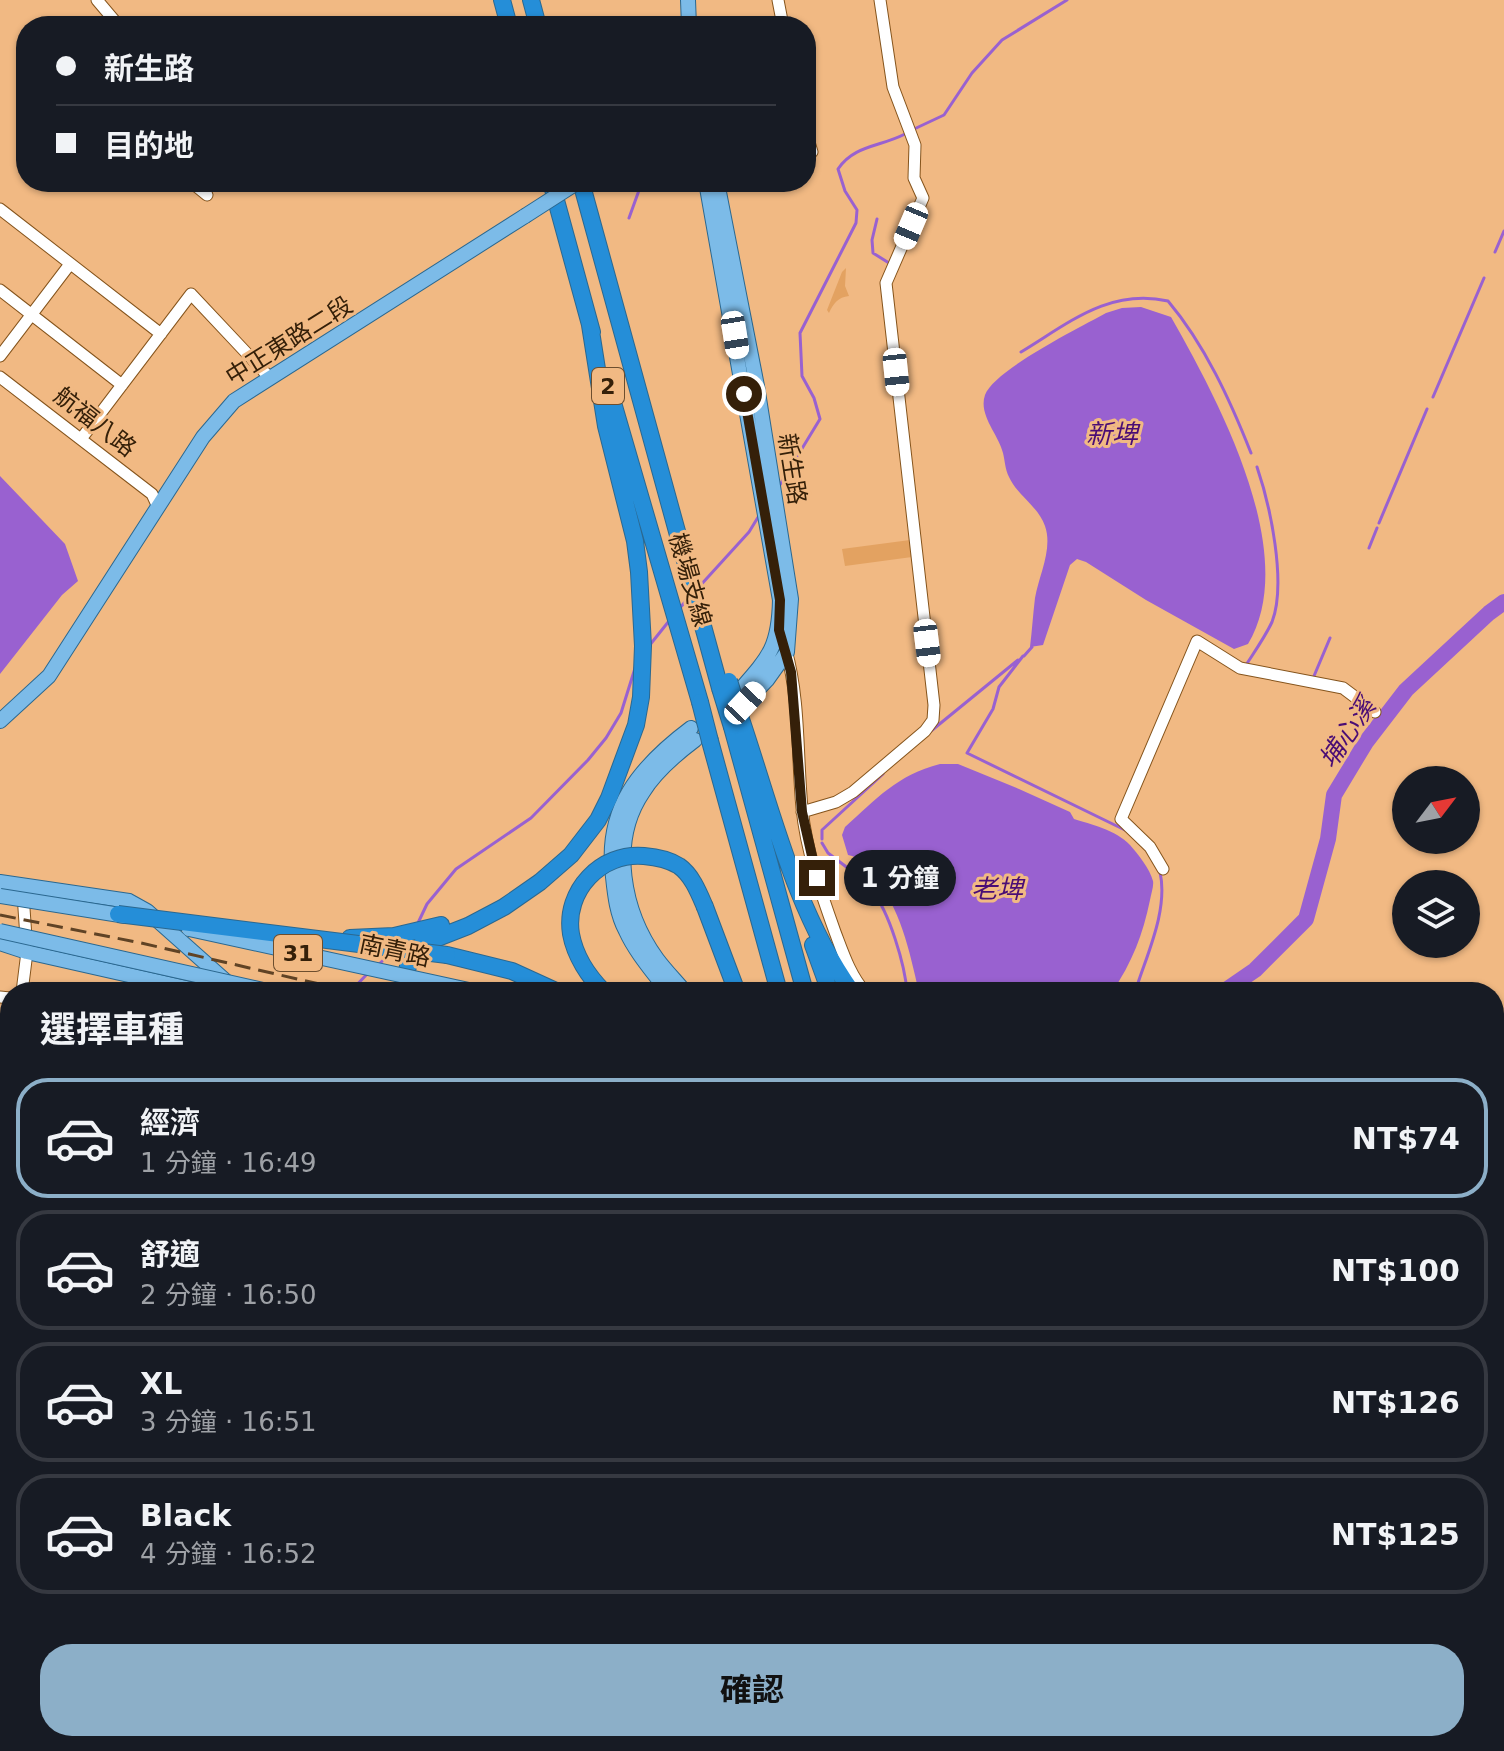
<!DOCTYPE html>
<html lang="zh-TW">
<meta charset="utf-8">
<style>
:root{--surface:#171b24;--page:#20242c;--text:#f1f3f6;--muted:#9ea1a6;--line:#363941;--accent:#8cafc8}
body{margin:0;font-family:"DejaVu Sans","Noto Sans TC",sans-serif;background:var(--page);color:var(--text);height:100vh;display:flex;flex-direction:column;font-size:30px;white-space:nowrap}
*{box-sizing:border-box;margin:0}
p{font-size:26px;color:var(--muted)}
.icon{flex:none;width:44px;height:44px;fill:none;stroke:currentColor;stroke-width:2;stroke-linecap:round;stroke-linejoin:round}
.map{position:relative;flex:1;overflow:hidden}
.side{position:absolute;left:0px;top:982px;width:1504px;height:770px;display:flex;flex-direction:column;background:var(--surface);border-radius:32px 32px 0 0;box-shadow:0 2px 6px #0004}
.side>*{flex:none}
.hud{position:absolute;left:16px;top:16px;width:800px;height:176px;border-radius:32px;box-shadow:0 2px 6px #0004;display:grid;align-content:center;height:176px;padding:0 40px;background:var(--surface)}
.needle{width:52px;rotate:58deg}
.tools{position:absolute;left:1392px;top:766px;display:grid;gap:16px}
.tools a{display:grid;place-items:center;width:88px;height:88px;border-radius:50%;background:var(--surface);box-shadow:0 2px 6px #0004;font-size:40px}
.end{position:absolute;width:36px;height:36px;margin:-18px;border:10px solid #352009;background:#fff;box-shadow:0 0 0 4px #fff}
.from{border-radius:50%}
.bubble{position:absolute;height:56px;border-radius:28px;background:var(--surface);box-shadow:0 2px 6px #0004;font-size:26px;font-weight:700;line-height:56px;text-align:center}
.car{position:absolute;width:24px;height:48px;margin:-24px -12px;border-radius:10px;box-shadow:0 0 6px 2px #0007;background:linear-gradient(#fff 24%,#345 0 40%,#fff 0 76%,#345 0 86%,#fff 0)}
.hud b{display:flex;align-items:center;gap:28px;height:76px;font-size:30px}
.hud b+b{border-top:2px solid var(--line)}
.hud i{width:20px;height:20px;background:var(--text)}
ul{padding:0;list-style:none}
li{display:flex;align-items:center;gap:24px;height:120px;margin:0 16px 12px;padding:0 24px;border:4px solid var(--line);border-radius:32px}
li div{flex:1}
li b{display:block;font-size:30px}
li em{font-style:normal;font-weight:700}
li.active{border-color:var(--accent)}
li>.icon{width:72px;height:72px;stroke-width:1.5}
h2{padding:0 40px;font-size:36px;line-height:96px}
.button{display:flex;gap:16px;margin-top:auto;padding:16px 40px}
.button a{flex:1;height:92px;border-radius:32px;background:var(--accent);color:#111;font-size:32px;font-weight:700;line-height:92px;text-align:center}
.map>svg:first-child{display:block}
.green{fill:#e3a261}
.water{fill:#9961d0}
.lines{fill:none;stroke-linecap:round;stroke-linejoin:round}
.stream{stroke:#9961d0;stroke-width:3}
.river{stroke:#9961d0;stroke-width:16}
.minor-casing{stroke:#85541c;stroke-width:13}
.major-casing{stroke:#2b6890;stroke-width:16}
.highway-casing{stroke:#2b6890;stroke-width:18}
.minor{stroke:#fff;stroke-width:11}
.major{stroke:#7cbbe8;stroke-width:14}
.highway{stroke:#258ed8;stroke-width:16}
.rail{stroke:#604325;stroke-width:3;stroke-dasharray:16 8;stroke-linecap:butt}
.major-bridge-casing{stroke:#2b6890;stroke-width:16;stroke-linecap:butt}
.highway-bridge-casing{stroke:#2b6890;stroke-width:18;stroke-linecap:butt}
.major-bridge{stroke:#7cbbe8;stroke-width:14}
.highway-bridge{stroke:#258ed8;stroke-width:16}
.route{stroke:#352009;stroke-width:10}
.labels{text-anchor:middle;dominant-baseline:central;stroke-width:6;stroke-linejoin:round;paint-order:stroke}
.shield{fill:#f1b983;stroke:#6d4e2e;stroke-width:2}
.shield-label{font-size:22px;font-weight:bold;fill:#352009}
.street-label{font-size:24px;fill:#352009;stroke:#f1b983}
.water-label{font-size:26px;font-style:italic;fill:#4a0d75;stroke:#f1b983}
</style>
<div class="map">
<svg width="1504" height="1751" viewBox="0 0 1504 1751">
<rect width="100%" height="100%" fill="#f1b983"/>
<path class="green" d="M846 268 845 286 849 296C838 297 833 304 829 313L827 310 842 272Z
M910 540 912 557 845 566 842 549Z"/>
<path class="water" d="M1141 307 1171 317C1217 398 1302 554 1248 644L1234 649 1146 600 1086 562 1077 559 1070 565 1043 645 1030 647C1032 631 1033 614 1035 598 1039 575 1053 549 1045 526 1038 506 1017 495 1009 477 1005 469 1005 461 1003 453 999 435 978 415 985 395 994 370 1079 328 1106 313L1122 308Z
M0 476 65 544 78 581 62 595 0 674Z
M940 764H958L1019 789 1070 812 1074 819C1090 824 1116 830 1130 845 1138 854 1150 869 1153 881 1154 886 1151 894 1150 900 1143 934 1132 963 1112 992H919C909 950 901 908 872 874 864 865 860 857 848 855L842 835 845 827C876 799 897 775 940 764Z"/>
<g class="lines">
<path class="stream" d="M912 130 944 115 972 73 1002 40 1067 0
M629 218 642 182
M877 219 872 240 873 253 889 263
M1495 252 1504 231
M1021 352C1069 323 1109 288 1168 301 1205 345 1230 400 1251 453
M1433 397 1484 278
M778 488 820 419 814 398 802 376 800 333 856 223 857 210 845 191 838 169C854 145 880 147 905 134
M1379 523 1427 409
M1369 548 1377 528
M698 588 749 532 760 514
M679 609 690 596
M649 646 669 621
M1023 656 999 687 993 709 967 753 1125 830
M1024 656 1032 647
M1246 665C1255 651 1265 637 1272 622 1287 583 1270 505 1257 467
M1314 676 1330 638
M931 731 1018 660
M822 839V830L883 774
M822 843 828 853 853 872
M872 891C889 911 905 965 907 992
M417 925 427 904 456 869 531 818 588 760 606 738 621 713 636 665
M378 965 390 954
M350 992 369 972
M1132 992 1138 983
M1158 992 1138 983C1149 950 1168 908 1160 872
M1494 1294 1504 1304
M1494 1426 1504 1406
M199 1742 217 1751
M369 1742 370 1751
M432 1751 435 1742
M580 1751 583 1742
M869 1751 872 1742
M1384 1751 1410 1742"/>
<path class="river" d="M1223 992 1255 970 1306 919 1328 839 1334 795 1366 742 1406 690 1489 613 1504 602
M1167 1742 1170 1751"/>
<g class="minor-casing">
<path id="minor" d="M97 0 119 26
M778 0 783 26
M806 132 812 152
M191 182 207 195
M0 209 161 334
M0 290 122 385
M0 356 70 264
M0 377 152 494 158 507
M81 439 191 294 270 378
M786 650C800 700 797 756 802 808 806 850 821 893 835 932 843 953 850 975 865 992
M802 812 836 802 853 792 925 731 933 720 934 705 886 283 923 198 914 178 915 145 893 87 880 0
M1163 869 1150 847 1121 819 1197 641 1240 668 1343 688 1375 712
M22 992 27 952 23 894
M0 997 10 998
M0 1039 10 1040
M0 1184 10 1153
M0 1213 10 1216
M0 1259 10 1262
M0 1302 10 1306
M0 1348 10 1352
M0 1489 10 1470
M20 1751 24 1742
M345 1751V1742"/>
</g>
<g class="major-casing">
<path id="major" d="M688 0 689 26
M706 182 780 600C779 646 770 656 740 690
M717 182 757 386 791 599 787 652 767 680 745 703
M0 721 49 676 203 437 234 401 525 216
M0 882 129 901 147 911 238 992
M0 943 27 952 204 992
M668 992C654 973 636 953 626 931 617 914 615 896 613 877 604 809 639 767 691 728
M685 992C676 981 666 971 657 959 623 912 609 842 643 792 656 771 675 755 695 740
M1494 1220 1504 1223
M1494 1234 1504 1237
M1494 1270 1504 1272
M1494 1283 1504 1285
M683 1751 689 1742
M699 1751 705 1742"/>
</g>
<g class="highway-casing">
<path id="highway" d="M502 0 509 26
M531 0 538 26
M551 182 592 332
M581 182 720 688
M609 389 700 702
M741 719C772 811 795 912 852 992
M732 727 805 992
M710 741 779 992
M705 907 737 992
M350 938 394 936 441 925
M813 945 830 992
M447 955 512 971 558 992
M402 992 409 962 422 944 468 926 504 907 540 882 571 855 598 820 609 798 636 725 641 697 643 646 639 572 635 541 606 426 590 325
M881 1742 882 1751
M898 1742V1751
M923 1742V1751
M949 1751V1742"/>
</g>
<use href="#minor" class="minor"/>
<use href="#major" class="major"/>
<use href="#highway" class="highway"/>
<path class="rail" d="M0 915 141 943 354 992
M1494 1249 1504 1252"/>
<g class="major-bridge-casing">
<path id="major-bridge" d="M525 216 578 182
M0 896 126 916
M189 929 478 992
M0 931 272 992"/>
</g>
<g class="highway-bridge-casing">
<path id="highway-bridge" d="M729 681 741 719
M720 688 732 727
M700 702 710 741
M118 914 447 955
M604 992C589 977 575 956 571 934 564 891 601 852 644 856 656 857 668 859 679 866 692 875 699 893 705 907"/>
</g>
<use href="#major-bridge" class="major-bridge"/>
<use href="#highway-bridge" class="highway-bridge"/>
</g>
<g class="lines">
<path class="route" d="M744 394 780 600 779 630 791 672 802 812 817 878"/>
</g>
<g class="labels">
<g class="shield">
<rect x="592" y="368" width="32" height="36" rx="6"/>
<rect x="274" y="935" width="48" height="36" rx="6"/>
</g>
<g class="shield-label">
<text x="608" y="386">2</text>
<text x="298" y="953">31</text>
</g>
<g class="street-label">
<text transform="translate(289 341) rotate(-32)">中正東路二段</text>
<text transform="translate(95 422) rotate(38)">航福八路</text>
<text transform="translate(792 469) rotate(81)">新生路</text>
<text transform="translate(690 580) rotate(74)">機場支線</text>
<text transform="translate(395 951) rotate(12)">南青路</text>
</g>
<g class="water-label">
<text x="1112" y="434">新埤</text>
<text transform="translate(1347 733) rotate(-56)">埔心溪</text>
<text x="997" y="889">老埤</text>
</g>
</g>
</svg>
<div class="tools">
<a><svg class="needle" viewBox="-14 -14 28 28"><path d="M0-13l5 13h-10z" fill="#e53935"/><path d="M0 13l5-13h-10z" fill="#9ea1a6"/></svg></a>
<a><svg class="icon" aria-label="layers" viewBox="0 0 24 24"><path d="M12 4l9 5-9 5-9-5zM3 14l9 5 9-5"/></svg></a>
</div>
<i class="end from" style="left:744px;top:394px"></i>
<i class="end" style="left:817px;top:878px"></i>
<div class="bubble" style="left:844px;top:850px;width:112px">1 分鐘</div>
<i class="car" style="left:911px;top:226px;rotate:203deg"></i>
<i class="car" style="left:735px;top:335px;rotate:171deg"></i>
<i class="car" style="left:896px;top:372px;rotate:174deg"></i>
<i class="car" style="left:927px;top:643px;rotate:173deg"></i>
<i class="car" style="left:745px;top:703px;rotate:43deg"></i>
<div class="hud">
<b><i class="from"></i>新生路</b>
<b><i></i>目的地</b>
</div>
<section class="side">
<h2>選擇車種</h2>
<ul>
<li class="active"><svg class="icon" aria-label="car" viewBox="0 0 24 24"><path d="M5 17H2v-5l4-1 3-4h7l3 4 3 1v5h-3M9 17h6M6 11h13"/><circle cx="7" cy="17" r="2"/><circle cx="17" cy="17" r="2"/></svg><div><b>經濟</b><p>1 分鐘 · 16:49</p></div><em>NT$74</em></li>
<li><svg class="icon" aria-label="car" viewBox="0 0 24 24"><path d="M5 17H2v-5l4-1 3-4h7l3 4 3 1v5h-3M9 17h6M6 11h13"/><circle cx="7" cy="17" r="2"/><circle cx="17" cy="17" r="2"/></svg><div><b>舒適</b><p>2 分鐘 · 16:50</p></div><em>NT$100</em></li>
<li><svg class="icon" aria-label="car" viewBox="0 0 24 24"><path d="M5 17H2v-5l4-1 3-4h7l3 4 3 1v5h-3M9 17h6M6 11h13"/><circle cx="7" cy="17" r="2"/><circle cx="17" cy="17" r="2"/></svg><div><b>XL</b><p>3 分鐘 · 16:51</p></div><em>NT$126</em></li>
<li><svg class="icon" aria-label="car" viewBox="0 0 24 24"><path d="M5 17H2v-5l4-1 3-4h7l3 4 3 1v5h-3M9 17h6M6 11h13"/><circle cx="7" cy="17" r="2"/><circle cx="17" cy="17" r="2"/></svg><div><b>Black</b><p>4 分鐘 · 16:52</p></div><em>NT$125</em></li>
</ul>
<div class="button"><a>確認</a></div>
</section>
</div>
